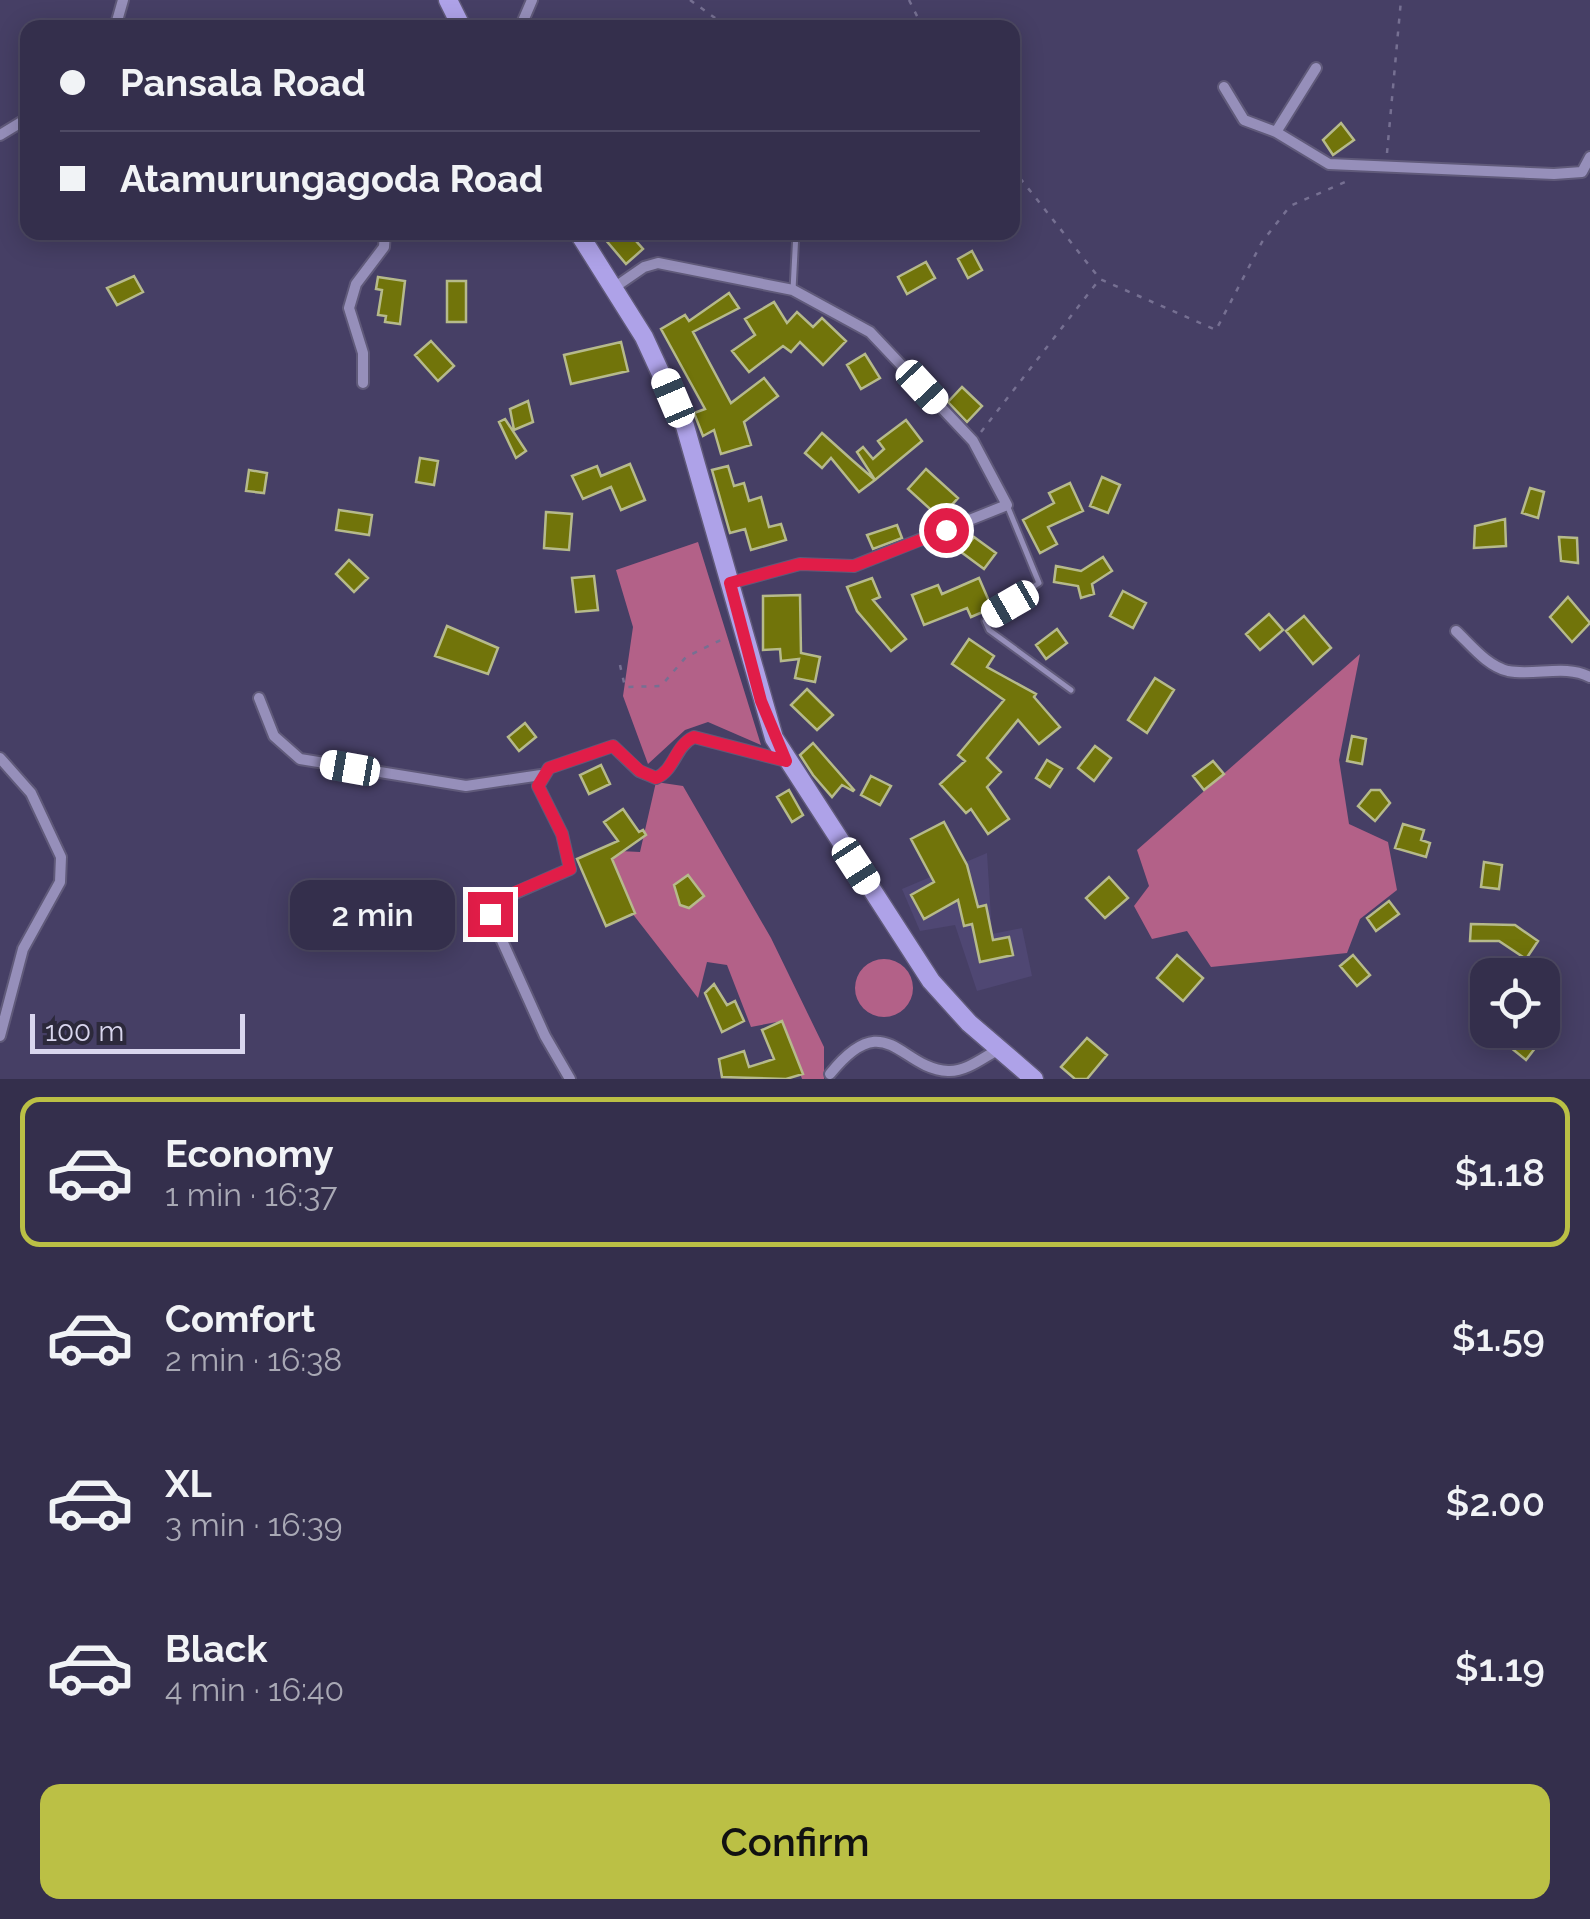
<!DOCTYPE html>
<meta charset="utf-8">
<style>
:root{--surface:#342f4c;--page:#3c3753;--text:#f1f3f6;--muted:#a9a9b5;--line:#4e4a64;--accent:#bbc045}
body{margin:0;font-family:Raleway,sans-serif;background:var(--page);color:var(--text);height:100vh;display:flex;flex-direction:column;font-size:38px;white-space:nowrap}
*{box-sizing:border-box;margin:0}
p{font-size:32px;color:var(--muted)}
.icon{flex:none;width:55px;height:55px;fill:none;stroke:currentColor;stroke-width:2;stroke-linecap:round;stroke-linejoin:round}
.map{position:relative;height:1079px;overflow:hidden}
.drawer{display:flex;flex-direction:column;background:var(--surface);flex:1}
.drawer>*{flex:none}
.guide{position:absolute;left:20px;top:20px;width:1000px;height:220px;border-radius:20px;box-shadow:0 5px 25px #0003,0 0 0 2px var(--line);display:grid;align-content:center;height:220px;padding:0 40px;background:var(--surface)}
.buttons{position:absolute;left:1470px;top:958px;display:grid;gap:20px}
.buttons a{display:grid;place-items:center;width:90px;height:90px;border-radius:20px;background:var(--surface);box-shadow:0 5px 25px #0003,0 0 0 2px var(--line);font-size:50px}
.scale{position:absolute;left:30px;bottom:25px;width:215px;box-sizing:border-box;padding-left:10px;border:5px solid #d9d6ee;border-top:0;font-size:28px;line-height:35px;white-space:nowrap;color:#d9d6ee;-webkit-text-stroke:8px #2c293b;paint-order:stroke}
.end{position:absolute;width:45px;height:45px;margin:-22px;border:12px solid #e11d48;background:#fff;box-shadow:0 0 0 5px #fff}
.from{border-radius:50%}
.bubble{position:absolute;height:70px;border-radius:20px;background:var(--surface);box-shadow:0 5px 25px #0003,0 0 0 2px var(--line);font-size:32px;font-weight:600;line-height:70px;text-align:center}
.car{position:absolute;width:30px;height:60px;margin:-30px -15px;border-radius:12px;box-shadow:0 0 8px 2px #0007;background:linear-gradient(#fff 24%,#345 0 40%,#fff 0 76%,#345 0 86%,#fff 0)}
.guide b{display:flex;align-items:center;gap:35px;height:95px;font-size:38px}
.guide b+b{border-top:2px solid var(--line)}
.guide i{width:25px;height:25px;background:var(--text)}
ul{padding:18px 0 0;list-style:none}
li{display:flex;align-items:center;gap:30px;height:150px;margin:0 20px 15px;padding:0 20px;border:5px solid transparent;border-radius:20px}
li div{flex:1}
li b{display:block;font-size:38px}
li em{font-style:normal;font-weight:600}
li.current{border-color:var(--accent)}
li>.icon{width:90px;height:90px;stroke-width:1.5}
.cta{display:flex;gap:20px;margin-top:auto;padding:20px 40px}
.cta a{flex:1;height:115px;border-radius:20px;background:var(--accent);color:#111;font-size:40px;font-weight:600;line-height:115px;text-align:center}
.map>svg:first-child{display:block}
.built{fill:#4f4773}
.forest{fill:#b36188}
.building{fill:#71740a;stroke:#b6ba8b;stroke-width:2.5}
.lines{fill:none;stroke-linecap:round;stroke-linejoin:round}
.service-casing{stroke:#605a7a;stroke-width:9}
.minor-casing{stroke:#605a7a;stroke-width:14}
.trunk-casing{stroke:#605a7a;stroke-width:21}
.path{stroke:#767092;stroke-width:2.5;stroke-dasharray:5 8;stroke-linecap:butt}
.service{stroke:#968fba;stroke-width:5}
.minor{stroke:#968fba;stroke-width:10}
.trunk{stroke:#aea2e8;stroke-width:18}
.route{stroke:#e11d48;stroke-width:12}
</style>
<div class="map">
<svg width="1590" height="1079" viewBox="0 0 1590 1079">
<rect width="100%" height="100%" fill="#463f65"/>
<path class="built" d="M987 853 992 934 1022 928 1032 976 977 991 955 925 920 931 902 889Z"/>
<path class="forest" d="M698 542 761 745 708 722 685 730 648 764 623 696 633 627 616 570Z
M1360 654 1339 760 1349 824 1388 842 1397 890 1360 919 1347 953 1211 967 1187 931 1152 939 1134 906 1149 886 1137 850Z
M656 782 683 786 771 938 824 1047V1079H802L782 1021 751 1027 727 965 707 962 698 998 618 895 599 850 640 852Z
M855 988a29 29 0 1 1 58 0a29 29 0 1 1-58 0Z"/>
<path class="building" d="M1341 123 1354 140 1333 155 1323 140Z
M599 232H628L643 249 626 264Z
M972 251 982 270 968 278 958 259Z
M926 262 935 278 907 294 898 277Z
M134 276 143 292 117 305 107 288Z
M378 277 405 281 400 324 385 322 386 316 378 315 382 290 376 289Z
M447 281H466V322H447Z
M729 293 739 308 693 332 731 403 764 378 778 396 744 422 751 445 721 454 714 430 703 436 694 413 705 409 661 329 685 315 689 321Z
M774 302 787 323 797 312 813 327 822 318 846 341 823 365 800 342 791 352 783 346 749 372 732 351 755 335 745 319Z
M431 341 454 366 438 381 415 355Z
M621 342 628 371 571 384 564 355Z
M865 354 880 378 861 389 847 365Z
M962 387 982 406 967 422 948 402Z
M528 401 533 422 514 430 510 409Z
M505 419 526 451 516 458 499 422Z
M906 420 922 441 875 480 857 452 863 447 873 459 884 449 878 441Z
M822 433 852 460 875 480 859 492 831 458 822 468 805 453Z
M420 458 438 461 434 485 416 482Z
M630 464 645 500 621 510 611 487 583 499 572 476 597 466 601 476Z
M728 466 734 486 744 483 749 501 761 497 769 527 781 524 786 540 751 550 745 529 730 533 712 470Z
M926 469 958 498 940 518 908 489Z
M249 470 267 473 264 493 246 491Z
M1102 477 1120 485 1108 513 1090 506Z
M1070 483 1083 511 1048 527 1057 544 1040 553 1023 520 1054 503 1049 493Z
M1530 488 1544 492 1538 518 1522 513Z
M339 510 372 515 369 535 336 530Z
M546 512 572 514 569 550 544 548Z
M1505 519 1506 546 1474 548 1475 526Z
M897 525 902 538 873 549 867 535Z
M974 537 996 553 984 569 957 549 965 539 970 542Z
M1559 537 1577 538 1578 563 1561 561Z
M1103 557 1112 571 1092 584 1094 594 1081 598 1078 586 1054 582 1056 566 1081 571Z
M349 560 368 578 354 592 336 574Z
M594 576 598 610 576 612 572 578Z
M872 578 880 597 873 600 906 639 891 651 857 611 847 587Z
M979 578 992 608 971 617 967 608 924 625 912 595 938 585 942 594Z
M1123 591 1146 603 1133 628 1110 616Z
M800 595 801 653 820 657 815 682 795 678 799 659 781 661 780 649 763 650V596Z
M1568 597 1590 623 1572 642 1550 617Z
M1269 614 1283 630 1260 650 1246 634Z
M1304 616 1331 648 1313 664 1286 631Z
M447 626 498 648 488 674 435 656Z
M1057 629 1067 643 1046 659 1036 645Z
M969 639 994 656 987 667 1036 694 1034 697 1060 727 1039 744 1018 720 987 758 1001 772 987 787 1009 819 988 834 971 809 966 813 940 784 965 761 958 755 1004 700 952 664Z
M1155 678 1174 690 1147 733 1128 720Z
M807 689 833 715 817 730 791 705Z
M525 723 536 737 519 751 508 737Z
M1352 736 1366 739 1362 764 1347 761Z
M813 743 854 790 853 791 842 785 832 797 813 775 800 755Z
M1095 746 1111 758 1094 781 1078 768Z
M1047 760 1062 769 1050 787 1036 778Z
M1213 761 1224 774 1204 790 1193 776Z
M601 765 610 784 589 794 580 775Z
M871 776 891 786 880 805 861 795Z
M789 790 803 815 792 822 777 797Z
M1371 790H1380L1390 803 1375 821 1358 806Z
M623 809 639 832 643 830 646 835 612 859 635 913 606 926 577 859 618 841 604 822Z
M944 822 967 865 978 907 986 905 993 940 1009 937 1013 955 980 962 972 924 964 926 958 900 924 919 911 895 934 882 911 839Z
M1403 824 1424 830 1421 840 1430 843 1426 857 1395 848Z
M1484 862 1502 865 1499 889 1481 887Z
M688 875 704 896 689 908 680 905 674 885Z
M1109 877 1128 898 1105 918 1086 898Z
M1389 901 1399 914 1376 931 1367 918Z
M1471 924 1515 925 1538 941 1526 959 1499 941H1470Z
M1177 955 1203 978 1183 1001 1157 978Z
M1353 955 1370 975 1357 986 1340 966Z
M714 984 727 1005 735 1001 744 1021 722 1032 705 993Z
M782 1021 803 1074 786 1079 722 1077 719 1059 744 1051 749 1067 774 1059 762 1030Z
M1524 1030H1549L1526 1060 1510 1047Z
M1087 1038 1107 1055 1087 1079H1075L1061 1067Z"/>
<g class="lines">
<g class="service-casing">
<path id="service" d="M793 290 796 232
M1007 505 1039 583 985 621 989 630 1071 690"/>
</g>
<g class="minor-casing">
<path id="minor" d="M115 28 123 0
M520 28 532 0
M1224 87 1244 120 1276 132 1329 164 1554 174 1582 172 1590 157
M1276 132 1316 68
M0 135 28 118
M615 287 644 267 658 263 793 290 870 332 973 441 1007 505 854 566 800 564 730 583
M363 383V353L349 308 356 284 384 247 385 232
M1456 631C1471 645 1487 666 1508 671 1535 676 1566 664 1590 677
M259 698 274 736 300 759 466 786 541 775
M0 758 31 793 61 857 60 882 23 949 0 1036
M830 1074C886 1004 900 1069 948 1071 966 1072 984 1057 999 1049
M570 1079 545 1036 490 914 492 903 570 869 562 834 538 786 549 768 613 746 639 771 656 778C675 770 675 746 694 737L786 761"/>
</g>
<g class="trunk-casing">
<path id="trunk" d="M448 0 462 28
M578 232 644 337 685 426 774 738 931 981 969 1023 1034 1079"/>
</g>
<path class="path" d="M690 0 729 28
M909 0 923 28
M1387 153 1401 0
M1012 168 1100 279 1216 330 1262 242 1290 206 1352 179
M981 432 1099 280
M620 665 625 687 661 686 686 657 727 637"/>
<use href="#service" class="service"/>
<use href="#minor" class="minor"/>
<use href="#trunk" class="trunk"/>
</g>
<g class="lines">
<path class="route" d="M490 914 492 902 570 869 562 834 538 786 549 768 613 746 640 771 656 778C675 770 674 746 694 737L786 761 761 701 730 583 800 564 854 566 946 530"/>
</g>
</svg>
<div class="buttons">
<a><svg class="icon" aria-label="locate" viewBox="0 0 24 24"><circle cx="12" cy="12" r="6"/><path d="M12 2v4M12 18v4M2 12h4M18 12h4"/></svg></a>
</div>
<div class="scale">100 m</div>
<i class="end from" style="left:946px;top:530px"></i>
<i class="end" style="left:490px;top:914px"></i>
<div class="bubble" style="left:290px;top:880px;width:165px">2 min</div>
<i class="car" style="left:922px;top:387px;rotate:137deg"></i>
<i class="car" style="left:673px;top:398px;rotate:337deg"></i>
<i class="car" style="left:1010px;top:604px;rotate:240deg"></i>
<i class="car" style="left:350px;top:768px;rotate:280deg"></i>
<i class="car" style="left:856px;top:866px;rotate:147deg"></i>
<div class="guide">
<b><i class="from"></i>Pansala Road</b>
<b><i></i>Atamurungagoda Road</b>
</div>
</div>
<section class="drawer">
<ul>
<li class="current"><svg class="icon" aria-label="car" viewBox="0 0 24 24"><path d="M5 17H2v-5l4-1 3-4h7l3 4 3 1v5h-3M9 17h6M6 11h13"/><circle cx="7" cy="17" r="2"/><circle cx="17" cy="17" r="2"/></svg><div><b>Economy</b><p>1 min · 16:37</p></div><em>$1.18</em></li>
<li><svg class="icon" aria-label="car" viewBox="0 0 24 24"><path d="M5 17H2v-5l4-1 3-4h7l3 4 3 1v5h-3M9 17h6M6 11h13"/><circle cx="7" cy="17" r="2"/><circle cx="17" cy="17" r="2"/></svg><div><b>Comfort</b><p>2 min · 16:38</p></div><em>$1.59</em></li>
<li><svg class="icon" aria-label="car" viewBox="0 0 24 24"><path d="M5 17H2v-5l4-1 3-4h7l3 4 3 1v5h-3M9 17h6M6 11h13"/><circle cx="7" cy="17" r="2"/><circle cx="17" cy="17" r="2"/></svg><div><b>XL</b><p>3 min · 16:39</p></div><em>$2.00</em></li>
<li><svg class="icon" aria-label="car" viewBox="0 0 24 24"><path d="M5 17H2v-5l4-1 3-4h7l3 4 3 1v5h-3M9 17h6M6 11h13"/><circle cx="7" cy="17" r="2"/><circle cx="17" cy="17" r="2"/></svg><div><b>Black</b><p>4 min · 16:40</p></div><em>$1.19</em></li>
</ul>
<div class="cta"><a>Confirm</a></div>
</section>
